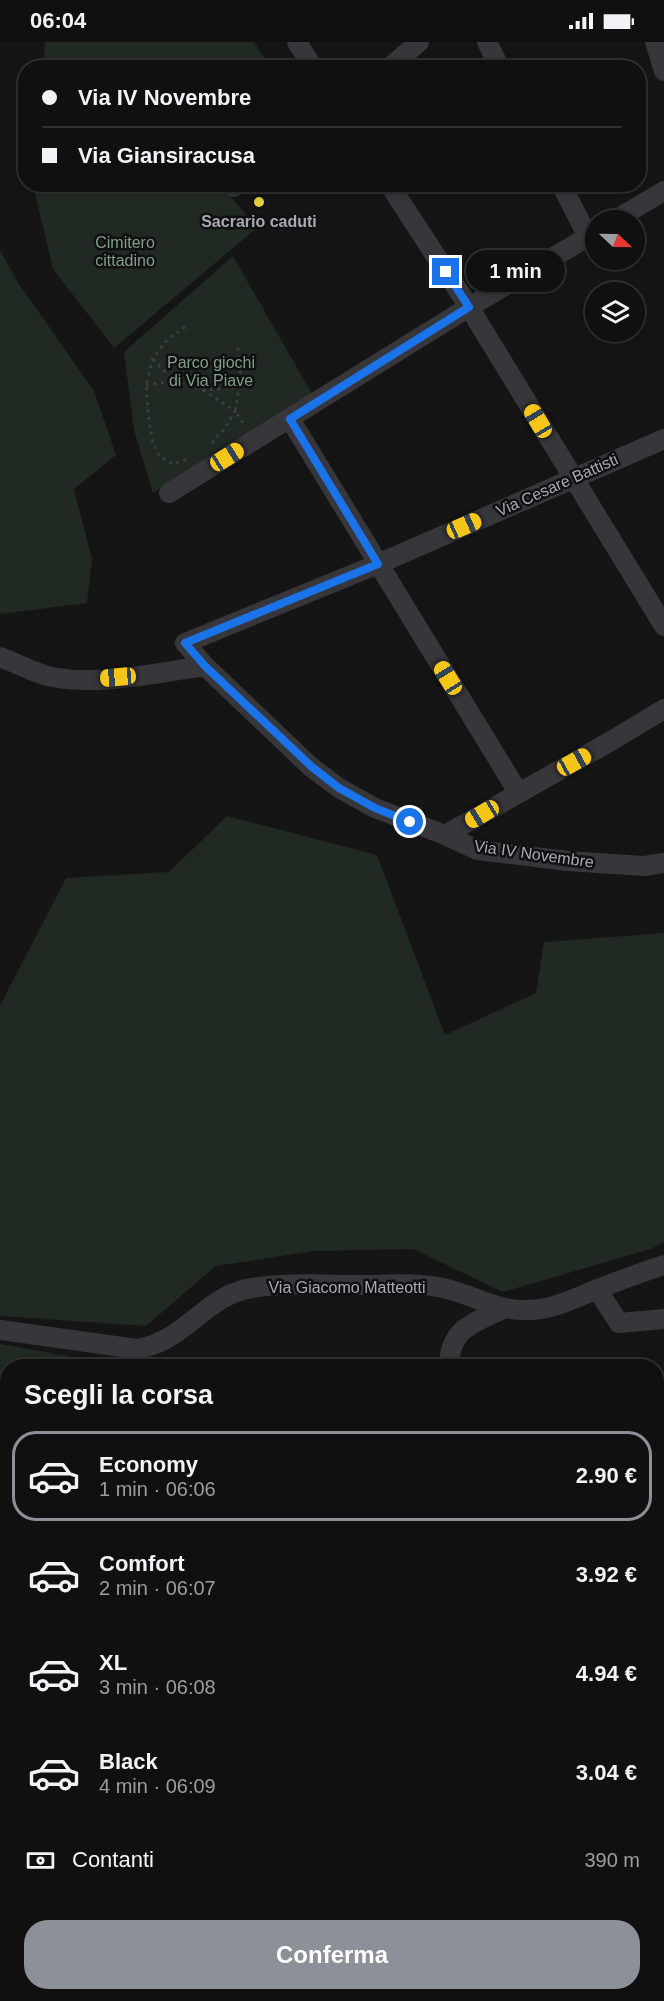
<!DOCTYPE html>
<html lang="it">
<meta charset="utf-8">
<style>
:root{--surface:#101010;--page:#191919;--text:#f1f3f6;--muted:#9c9d9f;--line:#303030;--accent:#8c9099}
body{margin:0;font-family:Helvetica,sans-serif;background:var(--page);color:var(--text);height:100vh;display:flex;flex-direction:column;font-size:22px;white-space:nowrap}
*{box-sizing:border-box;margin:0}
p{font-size:20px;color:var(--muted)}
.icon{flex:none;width:33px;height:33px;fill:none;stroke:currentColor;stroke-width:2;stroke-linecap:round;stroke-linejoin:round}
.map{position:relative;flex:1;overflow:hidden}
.panel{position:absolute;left:0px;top:1317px;width:664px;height:642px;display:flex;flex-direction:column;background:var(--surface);border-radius:24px 24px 0 0;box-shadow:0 3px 9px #0003,0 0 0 2px var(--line)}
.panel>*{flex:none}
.top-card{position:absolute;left:18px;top:18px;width:628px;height:132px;border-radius:24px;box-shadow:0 3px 9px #0003,0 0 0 2px var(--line);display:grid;align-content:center;height:132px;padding:0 24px;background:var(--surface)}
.needle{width:39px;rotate:112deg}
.tools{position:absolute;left:585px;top:168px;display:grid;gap:12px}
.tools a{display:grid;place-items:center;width:60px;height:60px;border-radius:50%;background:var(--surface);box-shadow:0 3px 9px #0003,0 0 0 2px var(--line);font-size:30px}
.end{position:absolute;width:27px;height:27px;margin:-14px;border:8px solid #1a73e8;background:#fff;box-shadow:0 0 0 3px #fff}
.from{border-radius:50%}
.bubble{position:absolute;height:42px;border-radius:21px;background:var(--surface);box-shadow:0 3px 9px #0003,0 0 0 2px var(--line);font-size:20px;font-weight:700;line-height:42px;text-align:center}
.car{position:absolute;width:18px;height:36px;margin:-18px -9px;border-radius:8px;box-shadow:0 0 4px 2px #0007;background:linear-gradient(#f5c518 24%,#345 0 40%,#f5c518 0 76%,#345 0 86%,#f5c518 0)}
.top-card b{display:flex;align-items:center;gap:21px;height:57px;font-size:22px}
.top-card b+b{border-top:2px solid var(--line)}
.top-card i{width:15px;height:15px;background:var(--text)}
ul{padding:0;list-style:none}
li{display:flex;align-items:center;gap:18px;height:90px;margin:0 12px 9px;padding:0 12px;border:3px solid transparent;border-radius:24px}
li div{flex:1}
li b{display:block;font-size:22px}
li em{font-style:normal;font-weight:700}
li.on{border-color:var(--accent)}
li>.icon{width:54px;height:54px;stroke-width:1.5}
h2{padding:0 24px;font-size:27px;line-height:72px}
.pay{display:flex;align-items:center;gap:15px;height:66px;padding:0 24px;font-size:22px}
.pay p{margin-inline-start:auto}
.button{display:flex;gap:12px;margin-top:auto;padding:12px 24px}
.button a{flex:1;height:69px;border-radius:24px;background:var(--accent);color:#fff;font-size:24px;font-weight:700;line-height:69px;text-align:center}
.status{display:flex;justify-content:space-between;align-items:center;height:42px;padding:0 30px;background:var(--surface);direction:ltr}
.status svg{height:16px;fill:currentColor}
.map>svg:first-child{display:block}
.green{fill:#212923}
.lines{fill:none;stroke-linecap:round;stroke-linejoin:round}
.path{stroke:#3c3c42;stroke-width:3;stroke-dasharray:3 4.5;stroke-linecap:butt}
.minor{stroke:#36363b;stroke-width:20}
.route{stroke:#1a73e8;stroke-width:8}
.poi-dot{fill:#e4cf3f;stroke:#101011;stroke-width:2}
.labels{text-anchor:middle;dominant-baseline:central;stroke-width:5;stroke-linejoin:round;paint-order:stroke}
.poi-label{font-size:16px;font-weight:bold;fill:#a8a9b5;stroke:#101011}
.park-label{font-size:16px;fill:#809f88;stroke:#101011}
.street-label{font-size:16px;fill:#a8a9b5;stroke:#101011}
</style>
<div class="status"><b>06:04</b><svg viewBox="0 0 49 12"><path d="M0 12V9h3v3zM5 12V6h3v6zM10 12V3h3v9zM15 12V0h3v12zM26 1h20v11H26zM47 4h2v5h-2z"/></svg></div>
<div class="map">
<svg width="664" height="1959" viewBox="0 0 664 1959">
<rect width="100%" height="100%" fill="#151516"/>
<path class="green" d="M45 0H254L270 25H44Z
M33 143H221L257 186 114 306 53 227Z
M0 208 19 242 94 349 116 413 74 447 92 517 87 561 0 572Z
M233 214 312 352 153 451 134 388 124 310Z
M227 774 377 813 445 993 536 951 544 900 664 891V1200L651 1207 503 1250 413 1207 314 1209 216 1224 146 1284 0 1274V964L66 836 169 830Z
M0 1302 123 1324H8L7 1909 0 1904Z
M664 1367V1401L657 1399V1369Z
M657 1766 664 1767V1959H493L498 1952H657Z"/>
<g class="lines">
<path class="path" d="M185 285 169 296 153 316 146 343 149 379 153 401 160 415 173 422 188 417
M238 306 241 335 235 369 245 384
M153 317 174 339 203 348 239 345
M146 343 174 339
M203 348 235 369 225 386 209 404"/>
<path class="minor" d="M297 0 313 26
M487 0 500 26
M655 0 664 29
M389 26 419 0
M389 142 469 265 664 584
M561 142 588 195
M234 145 237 142
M615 178 664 149
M290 377 518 750
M664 397 378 522 185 601 205 624 311 725 339 746 375 766 445 793 477 808 568 819 644 824 664 821
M169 451 469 265 596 190
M0 615C17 621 35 632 52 635 100 644 157 631 205 624
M445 793 611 699 664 667
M597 1247 619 1281 664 1277
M0 1288 137 1307C185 1300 205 1253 252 1246 288 1240 325 1243 361 1243 388 1243 417 1240 443 1246 479 1254 500 1273 540 1267 561 1264 580 1254 600 1246 621 1238 643 1230 664 1223
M449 1324C450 1286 472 1282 503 1267
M657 1486 661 1485
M657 1677H664
M291 1952 293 1959
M213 1959 234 1952
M342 1959 363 1952"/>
</g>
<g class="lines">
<path class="route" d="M410 780 375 766 339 746 312 725 205 624 185 601 378 522 290 377 469 265 446 230"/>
</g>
<circle class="poi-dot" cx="259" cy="160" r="6"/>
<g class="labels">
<g class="poi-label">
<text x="259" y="179">Sacrario caduti</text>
</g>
<g class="park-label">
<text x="125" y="200">Cimitero<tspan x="125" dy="18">cittadino</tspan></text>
<text x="211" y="320">Parco giochi<tspan x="211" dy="18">di Via Piave</tspan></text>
</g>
<g class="street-label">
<text transform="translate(557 443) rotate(-24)">Via Cesare Battisti</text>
<text transform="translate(534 812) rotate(8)">Via IV Novembre</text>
<text x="347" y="1245">Via Giacomo Matteotti</text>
</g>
</g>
</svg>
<div class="tools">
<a><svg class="needle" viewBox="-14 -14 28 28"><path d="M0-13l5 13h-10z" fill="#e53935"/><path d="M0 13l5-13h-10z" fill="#9c9d9f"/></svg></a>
<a><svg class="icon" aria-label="layers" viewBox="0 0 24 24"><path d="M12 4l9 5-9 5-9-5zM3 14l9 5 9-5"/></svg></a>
</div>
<i class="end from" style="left:410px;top:780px"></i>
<i class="end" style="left:446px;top:230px"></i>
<div class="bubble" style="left:466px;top:208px;width:99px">1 min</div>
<i class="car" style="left:538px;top:379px;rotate:329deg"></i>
<i class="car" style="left:227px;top:415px;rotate:58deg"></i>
<i class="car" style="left:464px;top:484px;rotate:66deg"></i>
<i class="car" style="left:118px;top:635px;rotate:265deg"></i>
<i class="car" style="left:448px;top:636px;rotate:328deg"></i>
<i class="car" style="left:574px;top:720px;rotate:61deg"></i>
<i class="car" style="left:482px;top:772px;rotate:239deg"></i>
<div class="top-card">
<b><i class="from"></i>Via IV Novembre</b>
<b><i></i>Via Giansiracusa</b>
</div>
<section class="panel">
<h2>Scegli la corsa</h2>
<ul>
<li class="on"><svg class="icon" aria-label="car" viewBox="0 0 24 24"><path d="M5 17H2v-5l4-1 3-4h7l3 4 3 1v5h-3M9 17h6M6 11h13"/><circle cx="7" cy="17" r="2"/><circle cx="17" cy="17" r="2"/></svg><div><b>Economy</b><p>1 min · 06:06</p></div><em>2.90 €</em></li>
<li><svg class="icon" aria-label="car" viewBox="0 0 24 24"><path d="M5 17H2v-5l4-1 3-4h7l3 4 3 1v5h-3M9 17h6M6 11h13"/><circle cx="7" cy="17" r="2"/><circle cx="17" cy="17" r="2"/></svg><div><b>Comfort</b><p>2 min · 06:07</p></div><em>3.92 €</em></li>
<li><svg class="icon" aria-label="car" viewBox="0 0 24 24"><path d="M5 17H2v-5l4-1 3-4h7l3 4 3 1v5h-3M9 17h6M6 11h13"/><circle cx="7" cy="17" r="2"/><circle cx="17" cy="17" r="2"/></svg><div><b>XL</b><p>3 min · 06:08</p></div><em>4.94 €</em></li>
<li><svg class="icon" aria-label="car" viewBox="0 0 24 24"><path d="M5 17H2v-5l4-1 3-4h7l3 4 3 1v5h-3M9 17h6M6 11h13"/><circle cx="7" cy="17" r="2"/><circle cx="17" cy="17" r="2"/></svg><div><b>Black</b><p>4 min · 06:09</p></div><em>3.04 €</em></li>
</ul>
<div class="pay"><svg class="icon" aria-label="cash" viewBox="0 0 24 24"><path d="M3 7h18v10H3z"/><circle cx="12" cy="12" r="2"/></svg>Contanti<p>390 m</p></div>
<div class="button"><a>Conferma</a></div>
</section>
</div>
